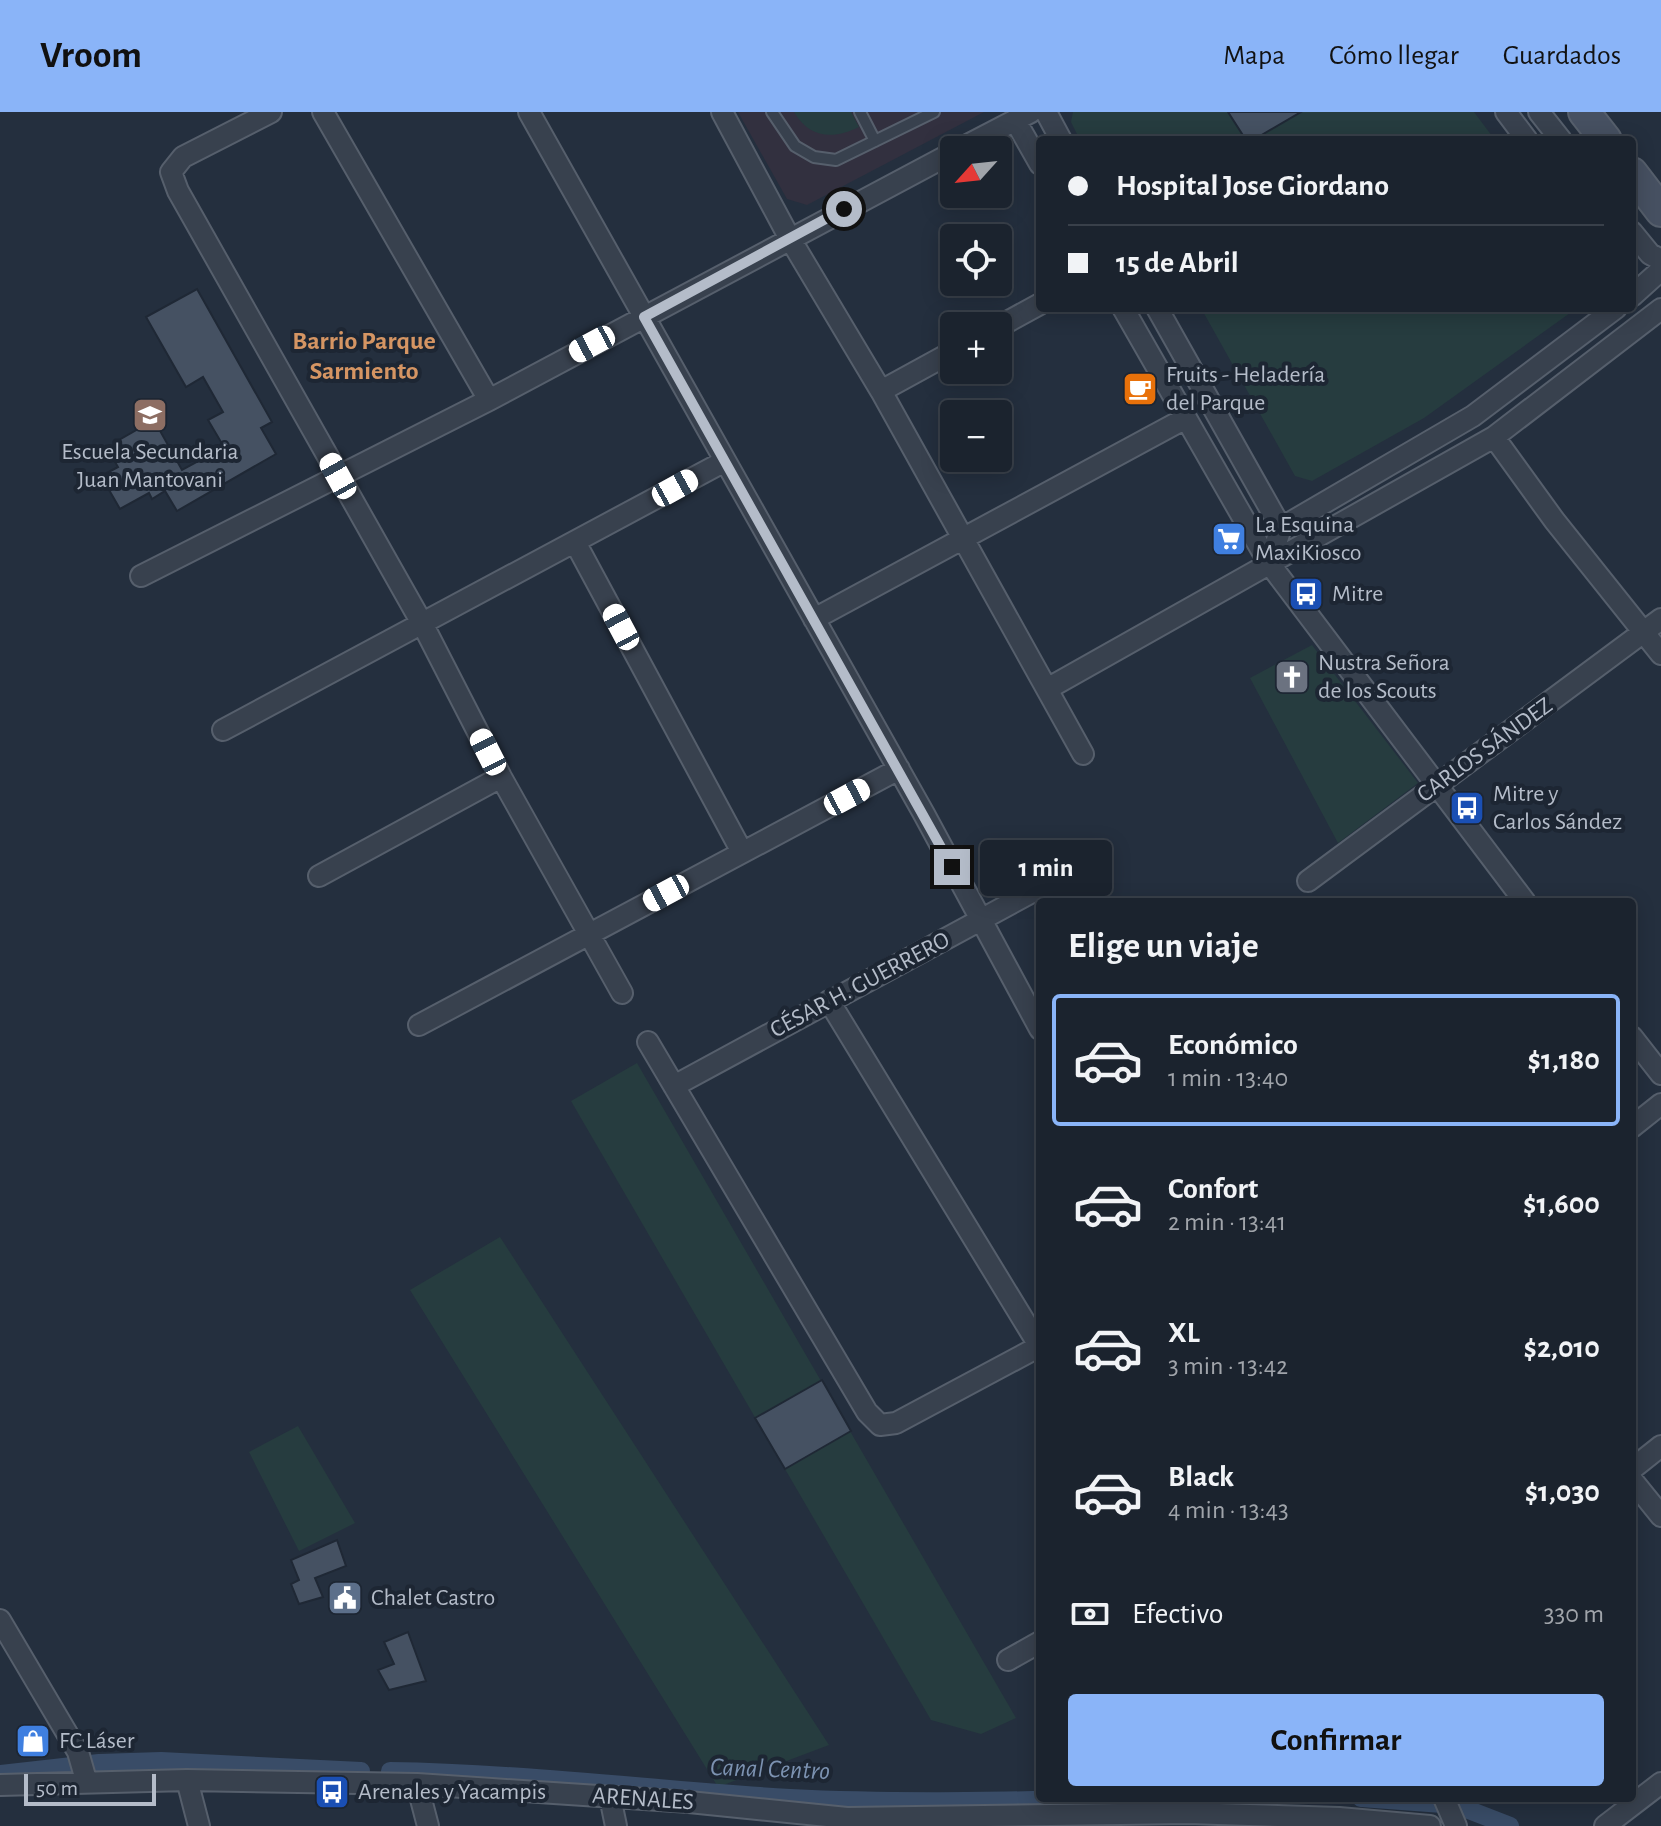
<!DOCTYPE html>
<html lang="es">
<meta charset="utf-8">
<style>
:root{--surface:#1b232e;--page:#282f3a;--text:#f1f3f6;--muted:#a0a4aa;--line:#39404a;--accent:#8ab4f8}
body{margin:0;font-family:"Alegreya Sans",sans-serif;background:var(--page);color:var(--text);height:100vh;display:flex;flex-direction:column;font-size:30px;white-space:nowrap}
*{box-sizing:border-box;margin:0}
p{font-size:26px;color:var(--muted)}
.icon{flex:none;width:44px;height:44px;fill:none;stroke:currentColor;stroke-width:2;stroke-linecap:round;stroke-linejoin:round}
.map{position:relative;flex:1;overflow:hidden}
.drawer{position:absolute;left:1036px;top:786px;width:600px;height:904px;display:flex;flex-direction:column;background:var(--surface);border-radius:8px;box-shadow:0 4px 20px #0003,0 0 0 2px var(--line)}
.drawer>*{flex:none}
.hud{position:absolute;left:1036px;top:24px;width:600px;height:176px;border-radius:8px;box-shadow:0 4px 20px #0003,0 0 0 2px var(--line);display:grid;align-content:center;height:176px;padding:0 32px;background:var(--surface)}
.needle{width:52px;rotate:243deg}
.controls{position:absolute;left:940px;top:24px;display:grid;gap:16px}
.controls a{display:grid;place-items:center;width:72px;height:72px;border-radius:8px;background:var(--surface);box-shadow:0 4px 20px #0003,0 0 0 2px var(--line);font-size:40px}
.scale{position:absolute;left:24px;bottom:20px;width:132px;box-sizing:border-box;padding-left:8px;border:4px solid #b4bcc9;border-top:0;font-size:22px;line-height:28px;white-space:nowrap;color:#b4bcc9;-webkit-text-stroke:6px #1d2633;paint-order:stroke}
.end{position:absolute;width:36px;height:36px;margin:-18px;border:10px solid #b4bcc9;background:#111;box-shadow:0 0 0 4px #111}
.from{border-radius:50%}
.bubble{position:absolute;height:56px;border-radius:8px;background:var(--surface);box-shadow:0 4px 20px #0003,0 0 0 2px var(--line);font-size:26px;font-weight:600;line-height:56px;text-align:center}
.car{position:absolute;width:24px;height:48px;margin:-24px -12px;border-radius:10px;box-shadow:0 0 6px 2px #0007;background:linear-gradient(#fff 24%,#345 0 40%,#fff 0 76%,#345 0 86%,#fff 0)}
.hud b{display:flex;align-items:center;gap:28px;height:76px;font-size:30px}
.hud b+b{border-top:2px solid var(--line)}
.hud i{width:20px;height:20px;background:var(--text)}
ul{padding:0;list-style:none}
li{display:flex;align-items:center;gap:24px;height:132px;margin:0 16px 12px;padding:0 16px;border:4px solid transparent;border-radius:8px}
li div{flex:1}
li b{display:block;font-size:30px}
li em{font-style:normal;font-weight:600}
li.on{border-color:var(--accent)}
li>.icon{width:72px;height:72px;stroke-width:1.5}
h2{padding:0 32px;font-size:36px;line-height:96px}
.pay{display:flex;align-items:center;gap:20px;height:88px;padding:0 32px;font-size:30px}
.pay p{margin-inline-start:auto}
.cta{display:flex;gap:16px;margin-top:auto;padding:16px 32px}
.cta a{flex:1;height:92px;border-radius:8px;background:var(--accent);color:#111;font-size:32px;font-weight:600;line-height:92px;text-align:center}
header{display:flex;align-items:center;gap:48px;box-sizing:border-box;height:112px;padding:0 40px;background:var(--accent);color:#111}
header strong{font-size:38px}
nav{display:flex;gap:44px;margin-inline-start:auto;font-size:28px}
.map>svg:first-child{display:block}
.medical{fill:#32303f}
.green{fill:#263c3f}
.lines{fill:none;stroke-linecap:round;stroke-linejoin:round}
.canal{stroke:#394c67;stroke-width:18}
.building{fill:#455162;stroke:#1f2835;stroke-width:2}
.lane-casing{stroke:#565f6c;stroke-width:14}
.street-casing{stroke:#565f6c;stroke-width:24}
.secondary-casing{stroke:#565f6c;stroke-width:34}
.lane{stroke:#38414e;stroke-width:10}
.street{stroke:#38414e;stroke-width:20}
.secondary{stroke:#465061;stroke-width:30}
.route{stroke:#b4bcc9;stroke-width:10}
.labels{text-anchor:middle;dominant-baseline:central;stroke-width:8;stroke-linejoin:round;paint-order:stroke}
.poi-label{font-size:24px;fill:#b4bcc9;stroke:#1d2633;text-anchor:start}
.street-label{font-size:24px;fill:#b4bcc9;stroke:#1d2633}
.neighbourhood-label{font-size:26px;font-weight:bold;fill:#d59563;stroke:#1d2633}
.water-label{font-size:26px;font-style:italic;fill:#7c92b1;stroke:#1d2633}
</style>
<header>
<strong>Vroom</strong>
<nav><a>Mapa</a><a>Cómo llegar</a><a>Guardados</a></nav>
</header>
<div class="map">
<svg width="1661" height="1714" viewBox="0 0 1661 1714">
<rect width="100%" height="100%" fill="#242f3e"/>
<path class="medical" d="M738 0H984L807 93 787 87Z"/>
<path class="green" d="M794 0H851L859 15C833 28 809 26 794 0Z
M1073 0H1474L1495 28H1080L1071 10Z
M1201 196H1577L1424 306 1312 369 1295 364Z
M1312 533 1418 671 1338 731 1250 566Z
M637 951 1016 1606 981 1622 931 1608 571 989Z
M500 1125 829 1633 718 1675 410 1178Z
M298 1314 355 1411 299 1439 249 1340Z"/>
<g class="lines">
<path class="canal" d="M390 1659C524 1661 657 1678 790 1686 910 1692 1030 1688 1149 1686
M0 1662 99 1651 161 1649 361 1659
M1361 1686 1456 1693 1510 1714"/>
</g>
<path class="building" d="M1228 0H1301L1253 28H1246Z
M197 177 272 310 261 316 276 342 177 399 165 379 152 387 149 381 120 397 101 364 118 355 111 343 123 336 119 328 154 308 182 358 224 335 208 308 223 300 203 265 186 275 146 205Z
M822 1268 851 1319 785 1357 755 1306Z
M337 1428 346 1454 315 1466 323 1485 299 1492 291 1472 299 1468 291 1448Z
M408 1520 426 1569 389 1578 378 1558 394 1552 384 1530Z"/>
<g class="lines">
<g class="lane-casing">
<path id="lane" d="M772 0 795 34 814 45 836 48 934 0
M860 0 875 29"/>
</g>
<g class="street-casing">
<path id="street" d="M271 0 183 45 171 60 178 79 423 513 501 665 622 881
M323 0 489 288
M529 0 924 702 1040 917
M722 0 789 125 881 279 1083 642
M1046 0 1061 28
M1506 0 1527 28
M1539 0 1561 28
M1015 8 1040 52
M958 38 1031 0
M1632 120 1650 142 1661 148
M1632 184 1661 158
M1123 196 1269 451 1525 790
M1157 196 1281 416 1277 428
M998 215 1040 192
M881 279 954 239
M1494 325 1554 408 1661 542
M1281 416 1473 304 1616 196
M575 430 742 740
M141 464 489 288 954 40
M814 507 1186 306
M1047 577 1494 325 1661 197
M223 618 725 349
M319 764 501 665
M1308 769 1661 507
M829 889 1040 1235
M419 913 899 657
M1632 925 1661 962
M648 930 867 1300 880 1313 896 1311 1040 1234
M674 974 1045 773
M1632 1015 1661 992
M1632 1357 1661 1334
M1632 1368 1661 1404
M0 1508 78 1640 86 1668
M1008 1548 1040 1530
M187 1668 199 1714
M417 1672 428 1714
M0 1673 187 1668 417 1672 689 1690 847 1706 1188 1701 1339 1706 1430 1714
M610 1685 616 1714
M1444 1686 1456 1714
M1605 1714 1661 1671"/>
</g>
<g class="secondary-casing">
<path id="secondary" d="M1584 0 1606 28
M1632 61 1661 99"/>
</g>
<use href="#lane" class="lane"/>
<use href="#street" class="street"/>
<use href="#secondary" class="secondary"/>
</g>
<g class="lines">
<path class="route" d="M844 97 644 205 952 755"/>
</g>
<defs>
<g id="cafe-square" transform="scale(1.8)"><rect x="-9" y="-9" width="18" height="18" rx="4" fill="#e8710a" stroke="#1d2633"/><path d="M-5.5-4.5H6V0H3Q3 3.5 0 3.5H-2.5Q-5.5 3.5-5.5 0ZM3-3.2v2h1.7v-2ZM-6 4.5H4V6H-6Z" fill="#fff"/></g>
<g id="school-square" transform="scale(1.8)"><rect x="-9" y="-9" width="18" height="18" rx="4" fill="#8d6e63" stroke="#1d2633"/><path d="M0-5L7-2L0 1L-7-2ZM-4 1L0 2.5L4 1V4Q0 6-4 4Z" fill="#fff"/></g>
<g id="supermarket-square" transform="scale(1.8)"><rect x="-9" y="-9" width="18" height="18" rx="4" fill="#3f7fe0" stroke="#1d2633"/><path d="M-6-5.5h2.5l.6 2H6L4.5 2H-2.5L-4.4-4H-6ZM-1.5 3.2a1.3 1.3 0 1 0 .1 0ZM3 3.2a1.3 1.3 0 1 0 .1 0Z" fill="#fff"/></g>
<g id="bus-square" transform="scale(1.8)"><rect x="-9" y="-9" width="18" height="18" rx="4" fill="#1a4fb4" stroke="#1d2633"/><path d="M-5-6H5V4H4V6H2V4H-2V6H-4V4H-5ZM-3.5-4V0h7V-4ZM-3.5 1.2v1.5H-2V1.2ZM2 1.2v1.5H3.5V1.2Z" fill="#fff"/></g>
<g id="church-square" transform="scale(1.8)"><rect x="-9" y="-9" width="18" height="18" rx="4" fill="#6b7280" stroke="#1d2633"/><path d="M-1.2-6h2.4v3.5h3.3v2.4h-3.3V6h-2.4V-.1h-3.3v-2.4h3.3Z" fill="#fff"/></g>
<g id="civic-square" transform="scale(1.8)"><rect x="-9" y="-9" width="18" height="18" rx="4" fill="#5c6f8a" stroke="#1d2633"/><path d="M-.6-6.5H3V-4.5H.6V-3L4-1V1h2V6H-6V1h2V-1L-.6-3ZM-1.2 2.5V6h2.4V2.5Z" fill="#fff"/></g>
<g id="shop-square" transform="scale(1.8)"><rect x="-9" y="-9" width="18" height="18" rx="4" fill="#3f7fe0" stroke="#1d2633"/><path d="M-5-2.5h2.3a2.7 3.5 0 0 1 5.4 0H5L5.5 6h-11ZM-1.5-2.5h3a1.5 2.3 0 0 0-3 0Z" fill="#fff"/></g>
</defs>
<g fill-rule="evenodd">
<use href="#cafe-square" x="1140" y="277"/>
<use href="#school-square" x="150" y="303"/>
<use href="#supermarket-square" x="1229" y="427"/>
<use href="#bus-square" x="1306" y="482"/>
<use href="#church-square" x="1292" y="565"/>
<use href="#bus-square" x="1467" y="696"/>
<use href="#civic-square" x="345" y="1486"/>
<use href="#shop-square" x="33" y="1629"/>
<use href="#bus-square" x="332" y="1680"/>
</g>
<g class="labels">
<g class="poi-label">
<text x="1166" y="263">Fruits - Heladería<tspan x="1166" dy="28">del Parque</tspan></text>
<text x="150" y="340" text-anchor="middle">Escuela Secundaria<tspan x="150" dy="28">Juan Mantovani</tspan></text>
<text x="1255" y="413">La Esquina<tspan x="1255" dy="28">MaxiKiosco</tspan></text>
<text x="1332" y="482">Mitre</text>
<text x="1318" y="551">Nustra Señora<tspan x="1318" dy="28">de los Scouts</tspan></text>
<text x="1493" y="682">Mitre y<tspan x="1493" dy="28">Carlos Sández</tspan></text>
<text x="371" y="1486">Chalet Castro</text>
<text x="59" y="1629">FC Láser</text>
<text x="358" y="1680">Arenales y Yacampis</text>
</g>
<g class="street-label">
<text transform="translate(1485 638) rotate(-36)">CARLOS SÁNDEZ</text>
<text transform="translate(860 873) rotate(-28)">CÉSAR H. GUERRERO</text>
<text transform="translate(643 1687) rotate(4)">ARENALES</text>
</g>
<g class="neighbourhood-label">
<text x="364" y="229">Barrio Parque<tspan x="364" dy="30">Sarmiento</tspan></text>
</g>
<g class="water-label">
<text transform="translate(770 1657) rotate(2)">Canal Centro</text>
</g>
</g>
</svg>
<div class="controls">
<a><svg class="needle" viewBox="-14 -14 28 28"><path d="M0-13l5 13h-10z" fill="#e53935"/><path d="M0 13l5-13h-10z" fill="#a0a4aa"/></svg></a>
<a><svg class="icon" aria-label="locate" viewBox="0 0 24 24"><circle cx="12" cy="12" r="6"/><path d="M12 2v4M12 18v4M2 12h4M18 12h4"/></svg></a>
<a>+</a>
<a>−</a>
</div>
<div class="scale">50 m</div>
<i class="end from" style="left:844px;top:97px"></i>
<i class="end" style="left:952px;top:755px"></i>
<div class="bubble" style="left:980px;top:728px;width:132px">1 min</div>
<i class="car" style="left:592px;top:232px;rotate:242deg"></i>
<i class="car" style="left:338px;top:364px;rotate:331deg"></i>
<i class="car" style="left:675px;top:376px;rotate:61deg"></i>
<i class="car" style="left:621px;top:515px;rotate:332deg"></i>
<i class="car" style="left:488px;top:640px;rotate:333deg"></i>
<i class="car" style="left:847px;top:685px;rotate:62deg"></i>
<i class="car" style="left:666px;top:781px;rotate:242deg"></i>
<div class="hud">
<b><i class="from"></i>Hospital Jose Giordano</b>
<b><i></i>15 de Abril</b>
</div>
<section class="drawer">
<h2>Elige un viaje</h2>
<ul>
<li class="on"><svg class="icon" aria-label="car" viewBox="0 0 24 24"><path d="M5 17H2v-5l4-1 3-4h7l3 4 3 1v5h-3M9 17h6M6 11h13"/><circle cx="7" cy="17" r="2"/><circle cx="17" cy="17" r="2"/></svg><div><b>Económico</b><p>1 min · 13:40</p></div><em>$1,180</em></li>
<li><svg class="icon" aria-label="car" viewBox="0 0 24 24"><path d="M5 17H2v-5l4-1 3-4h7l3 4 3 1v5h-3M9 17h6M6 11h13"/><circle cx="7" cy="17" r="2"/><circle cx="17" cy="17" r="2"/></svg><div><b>Confort</b><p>2 min · 13:41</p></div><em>$1,600</em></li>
<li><svg class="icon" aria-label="car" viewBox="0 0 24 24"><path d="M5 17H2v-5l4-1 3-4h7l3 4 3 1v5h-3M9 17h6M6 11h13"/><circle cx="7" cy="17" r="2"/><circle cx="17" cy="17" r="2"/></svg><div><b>XL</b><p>3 min · 13:42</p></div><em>$2,010</em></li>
<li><svg class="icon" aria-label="car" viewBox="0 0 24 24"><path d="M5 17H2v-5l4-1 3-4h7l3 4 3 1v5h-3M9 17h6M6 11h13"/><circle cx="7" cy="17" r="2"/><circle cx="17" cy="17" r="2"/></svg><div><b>Black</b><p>4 min · 13:43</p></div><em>$1,030</em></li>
</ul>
<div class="pay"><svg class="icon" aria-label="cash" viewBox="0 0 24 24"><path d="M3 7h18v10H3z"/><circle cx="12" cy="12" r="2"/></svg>Efectivo<p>330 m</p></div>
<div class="cta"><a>Confirmar</a></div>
</section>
</div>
